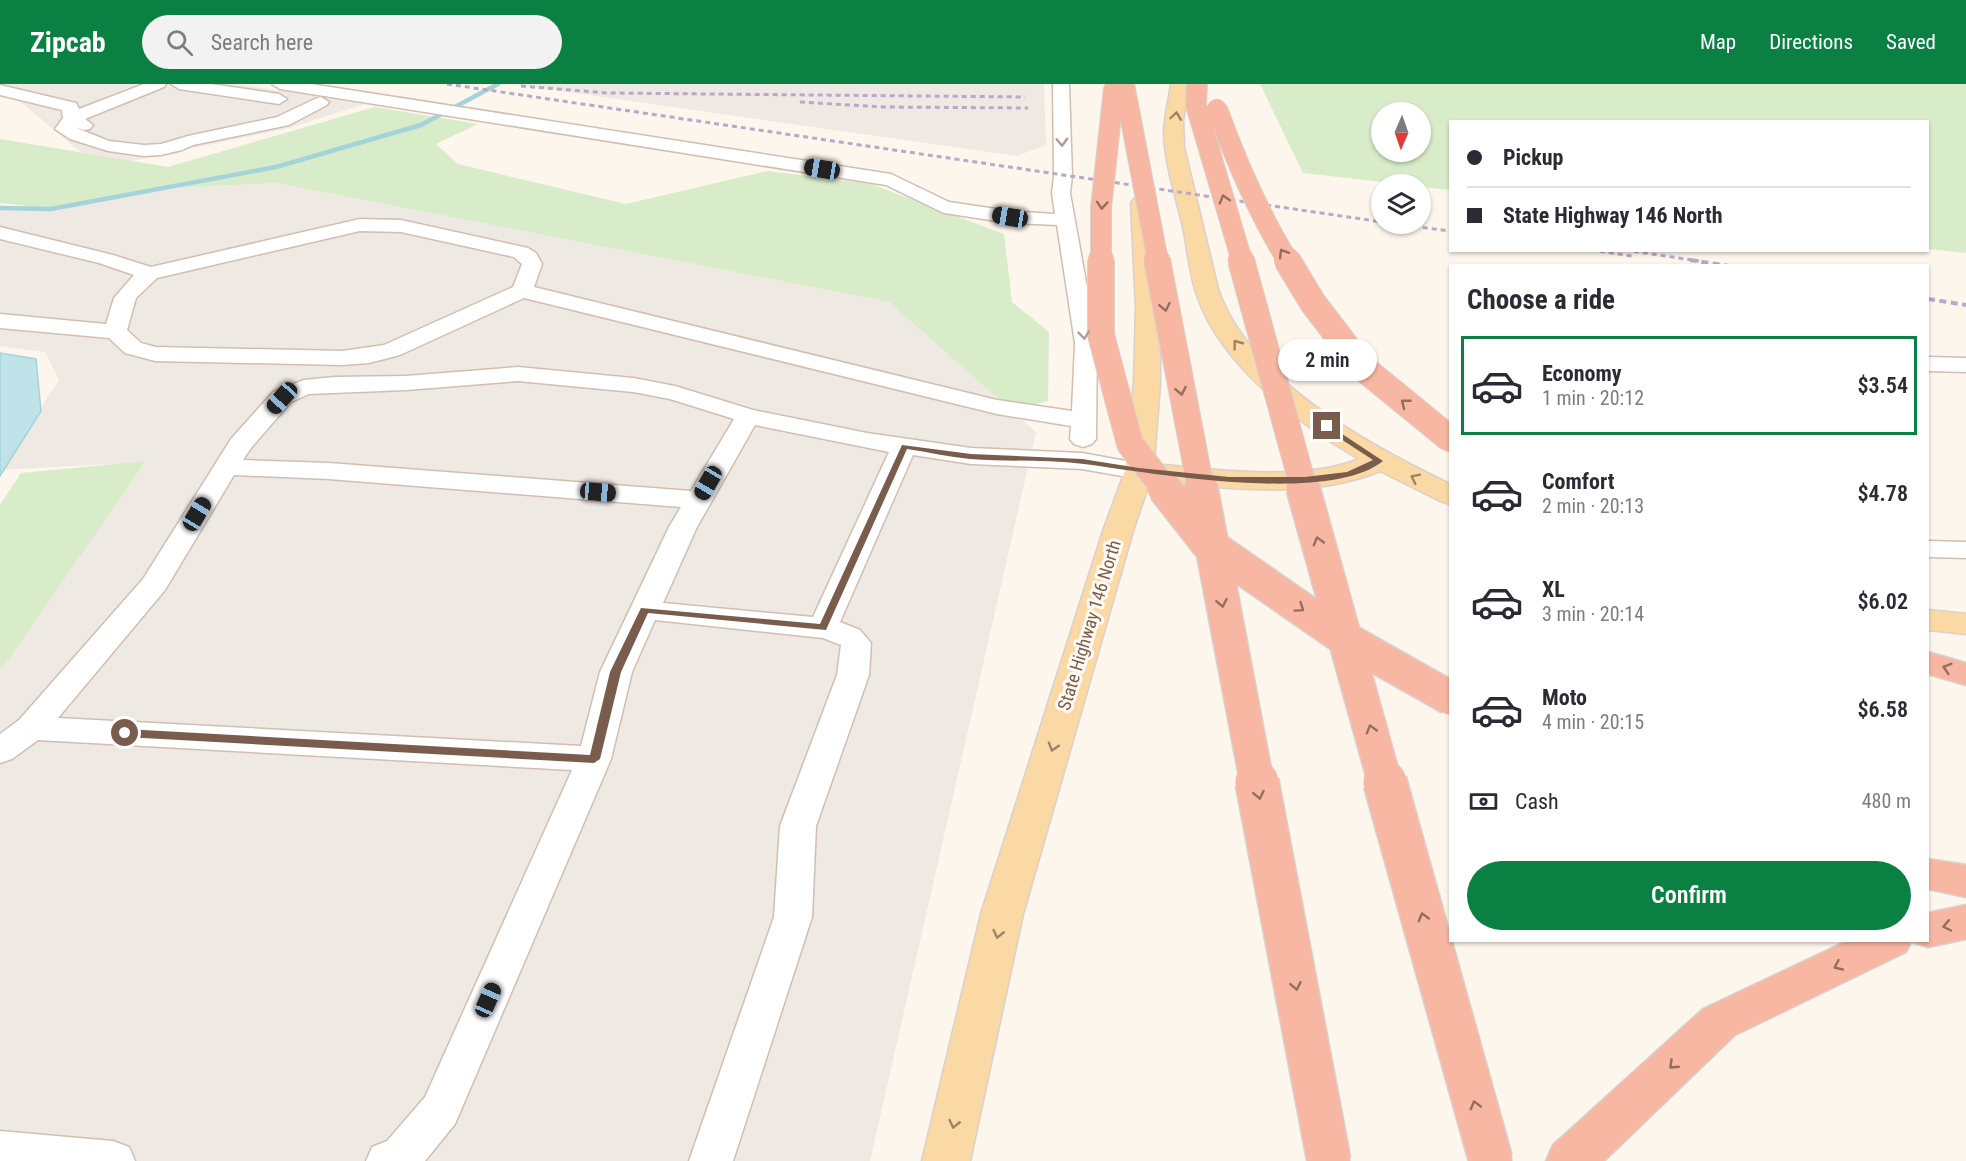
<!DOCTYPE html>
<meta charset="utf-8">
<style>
:root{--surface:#fff;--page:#f2f2f3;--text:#2b2b33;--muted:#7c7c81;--line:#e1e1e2;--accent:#0b8043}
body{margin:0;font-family:"Roboto Condensed",sans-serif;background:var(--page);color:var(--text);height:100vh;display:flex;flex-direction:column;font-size:22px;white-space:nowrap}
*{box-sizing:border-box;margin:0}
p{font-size:20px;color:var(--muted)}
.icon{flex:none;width:33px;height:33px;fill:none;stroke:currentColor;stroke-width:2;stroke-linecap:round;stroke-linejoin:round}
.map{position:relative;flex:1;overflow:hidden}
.panel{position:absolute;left:1449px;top:180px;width:480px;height:678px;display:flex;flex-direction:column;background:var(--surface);border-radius:0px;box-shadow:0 2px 4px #0004}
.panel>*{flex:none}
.hud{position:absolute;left:1449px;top:36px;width:480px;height:132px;border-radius:0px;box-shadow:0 2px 4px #0004;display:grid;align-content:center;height:132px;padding:0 18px;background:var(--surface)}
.needle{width:39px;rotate:182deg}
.buttons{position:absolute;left:1371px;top:18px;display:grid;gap:12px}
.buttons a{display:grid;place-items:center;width:60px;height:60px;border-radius:50%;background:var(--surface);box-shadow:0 2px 4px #0004;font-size:30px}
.end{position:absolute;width:27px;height:27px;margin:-14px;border:8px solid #7a5c4d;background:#fff;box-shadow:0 0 0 3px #fff}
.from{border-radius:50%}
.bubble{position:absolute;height:42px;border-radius:21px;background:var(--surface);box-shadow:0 2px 4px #0004;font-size:20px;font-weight:600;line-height:42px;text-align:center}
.car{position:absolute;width:18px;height:36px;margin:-18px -9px;border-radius:8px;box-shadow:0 0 4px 2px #0007;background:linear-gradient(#222 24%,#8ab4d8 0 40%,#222 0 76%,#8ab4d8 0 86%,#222 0)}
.hud b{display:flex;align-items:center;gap:21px;height:57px;font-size:22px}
.hud b+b{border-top:2px solid var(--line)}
.hud i{width:15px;height:15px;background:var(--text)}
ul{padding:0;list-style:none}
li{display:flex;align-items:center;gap:18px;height:99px;margin:0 12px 9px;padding:0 6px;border:3px solid transparent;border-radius:0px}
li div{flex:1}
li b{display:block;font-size:22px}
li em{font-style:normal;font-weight:600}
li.active{border-color:var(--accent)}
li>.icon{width:54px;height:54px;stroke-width:1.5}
h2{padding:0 18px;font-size:27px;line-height:72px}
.pay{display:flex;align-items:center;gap:15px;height:66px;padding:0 18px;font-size:22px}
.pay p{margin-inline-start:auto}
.cta{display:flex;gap:12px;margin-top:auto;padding:12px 18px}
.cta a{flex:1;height:69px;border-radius:36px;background:var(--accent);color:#fff;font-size:24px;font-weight:600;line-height:69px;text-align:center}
header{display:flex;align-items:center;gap:36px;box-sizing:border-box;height:84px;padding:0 30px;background:var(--accent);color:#fff}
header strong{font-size:28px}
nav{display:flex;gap:33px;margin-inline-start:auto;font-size:21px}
.search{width:420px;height:54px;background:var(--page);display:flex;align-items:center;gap:15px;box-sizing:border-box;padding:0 21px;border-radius:33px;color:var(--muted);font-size:22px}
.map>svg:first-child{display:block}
.industrial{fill:#efe9e4}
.green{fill:#d8ecc9;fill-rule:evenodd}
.water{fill:#bfe3e8;stroke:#a5d3da;stroke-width:1.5}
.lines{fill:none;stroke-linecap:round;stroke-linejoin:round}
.stream{stroke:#a5d3da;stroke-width:4.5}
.minor-casing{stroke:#d1beb0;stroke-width:3}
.major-casing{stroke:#dad1cd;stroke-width:3}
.highway-casing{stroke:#dad1cd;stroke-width:3}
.minor{fill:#fff;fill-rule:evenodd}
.major{fill:#fbd9a5;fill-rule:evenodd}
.highway{fill:#f7b7a3;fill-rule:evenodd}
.rail-far1{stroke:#b9a8c9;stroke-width:3;stroke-dasharray:5 4;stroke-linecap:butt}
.rail{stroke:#b9a8c9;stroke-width:4;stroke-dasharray:7 4.5;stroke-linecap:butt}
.highway-bridge-far3-casing{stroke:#dad1cd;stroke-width:22;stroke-linecap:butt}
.highway-bridge-far2-casing{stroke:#dad1cd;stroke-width:28;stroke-linecap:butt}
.highway-bridge-far1-casing{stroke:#dad1cd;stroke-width:36;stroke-linecap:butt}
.highway-bridge-casing{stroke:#dad1cd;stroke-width:46;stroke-linecap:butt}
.highway-bridge-far3{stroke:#f7b7a3;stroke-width:20}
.highway-bridge-far2{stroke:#f7b7a3;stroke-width:26}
.highway-bridge-far1{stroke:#f7b7a3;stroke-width:33}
.highway-bridge{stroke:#f7b7a3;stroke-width:43}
.oneway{stroke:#a18267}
.oneway2{stroke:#af9d94}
.oneway3{stroke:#936e5e}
.route{fill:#7a5c4d}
.labels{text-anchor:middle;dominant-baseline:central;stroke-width:6;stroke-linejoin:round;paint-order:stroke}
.street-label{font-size:18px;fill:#7a5c4d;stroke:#fffaf3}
</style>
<header>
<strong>Zipcab</strong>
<div class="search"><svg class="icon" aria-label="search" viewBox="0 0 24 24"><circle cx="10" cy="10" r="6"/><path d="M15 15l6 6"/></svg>Search here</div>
<nav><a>Map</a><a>Directions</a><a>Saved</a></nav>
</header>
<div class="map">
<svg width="1966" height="1077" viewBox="0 0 1966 1077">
<rect width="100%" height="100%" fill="#fdf6ec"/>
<path class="industrial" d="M0 0H237L365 20 289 44 132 77 82 69 21 18 0 10Z
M512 0H1044L1046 61 1017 72Z
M276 99 889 218 1036 348 870 1077H0V584L146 378 0 386 59 296 45 268 0 262V124L45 125 168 105Z"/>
<path class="green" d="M1260 0H1966V169L1928 165V38H1450V106L1421 103 1420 100H1401L1303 89ZM1382 28H1420V68H1382Z
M375 23 478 40 436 60 458 80 626 120 767 87 871 100 1004 150 1012 218 1049 248 1048 317 1011 326 889 218 276 99 159 105 51 125 0 119V55L168 83Z
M146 377 6 579 0 584V421L21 389Z"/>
<path class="water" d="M0 269 36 275 41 327 0 392Z"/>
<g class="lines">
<path class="stream" d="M0 124 51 125 276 83 421 41 498 0"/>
<g class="minor-casing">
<path id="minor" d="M144 0H166L164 3 85 35 93 41 90 45 84 46 74 43 109 57 144 61 161 60 188 52 277 33 315 15 321 13 329 18 327 21 289 41 193 61 182 66 161 71 144 72 108 67 70 55 55 45 63 34 62 26 0 11V1L76 19 79 25Z
M171 0H211L279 10 287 15 279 20 179 5Z
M272 0H311L891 90 949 118 1010 127 1055 130 1052 109 1054 92 1053 0H1069L1072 92 1070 109 1097 259 1096 355 1092 360 1083 363 1074 360 1070 355 1071 342 997 330 524 214 400 271 369 279 342 281 155 277 125 269 109 254 0 244V230L106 240 114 214 134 191 99 179 0 155V143L113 171 151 183 360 135 401 136 528 164 536 169 542 180 534 203 997 316 1072 327 1075 259 1057 141 1010 139 944 129 886 101 280 5ZM360 147 401 148 514 173 522 180 513 203 384 261 342 267 156 263 141 259 127 246 136 214 157 194Z
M1928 273 1966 274V288L1928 287Z
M518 283 633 294 675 302 753 326 867 349 971 364 1082 369 1148 381 1152 387 1148 393 1139 395 1082 385 971 380 913 371 840 538 860 546 871 559 869 591 816 742 812 833 733 1077H689L774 833 780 742 837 591 841 561 823 554 655 536 632 588 611 675 461 1026 455 1040 425 1077H366L372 1063 387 1057 425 1013 572 686 38 656 12 675 0 679V650L19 636 143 495 231 355 273 308 304 296 334 293 406 292ZM518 297 633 308 670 315 734 335 691 407 329 379 243 376 251 364 291 318 309 310 406 306ZM755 341 889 368 813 533 663 519 697 443ZM234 391 329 395 681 423 669 443 600 588 581 662 58 634 165 506Z
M1928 457 1966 458V474L1928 473Z
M0 1047 113 1057 129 1063 135 1077H0Z"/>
</g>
<g class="major-casing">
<path id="major" d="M1171 0H1189L1183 36 1184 63 1218 205C1249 296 1368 361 1450 400V420L1440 417 1380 387C1311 416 1223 404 1150 397L1133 447 1023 830 970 1077H922L981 830 1103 447 1125 387 1134 299 1136 223 1131 119 1134 115 1141 113 1148 115 1151 119 1160 223V299L1154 380C1212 386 1305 398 1359 375 1299 340 1222 282 1198 214 1189 191 1188 166 1183 143 1176 112 1165 81 1164 49 1164 32 1169 17 1171 0Z
M1928 526 1966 530V550L1928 546Z"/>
</g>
<g class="highway-casing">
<path id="highway" d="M1928 568 1966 579V601L1928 590Z
M1928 775 1966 781V813L1928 805Z
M1966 821V855L1928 863 1913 858 1928 856V829Z
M1849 856H1912L1906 868 1735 951 1604 1077H1546L1553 1061 1703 925Z"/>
</g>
<use href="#minor" class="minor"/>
<use href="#major" class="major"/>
<use href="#highway" class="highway"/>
<path class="rail-far1" d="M447 0 1382 138
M521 2 607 9 1025 13
M800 18 883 23 1028 24
M1396 140 1450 147
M1591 166 1632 172
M1625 166 1699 177"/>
<path class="rail" d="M1690 176 1729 182
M1928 215 1966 221"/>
<g class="highway-bridge-far3-casing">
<path id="highway-bridge-far3" d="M1124 0 1158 177
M1197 0 1196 21 1242 177
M1217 25C1236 77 1259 130 1288 177
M1101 177V124L1114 4"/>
</g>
<g class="highway-bridge-far2-casing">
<path id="highway-bridge-far2" d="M1101 176V251L1130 360 1165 405
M1157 176 1201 405
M1241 176 1304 405
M1287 176 1313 219 1362 283 1450 355"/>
</g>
<g class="highway-bridge-far1-casing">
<path id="highway-bridge-far1" d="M1164 404 1208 460 1342 553 1450 614
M1201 404 1257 699
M1303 404 1385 699"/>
</g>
<g class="highway-bridge-casing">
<path id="highway-bridge" d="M1257 698 1329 1077
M1385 698 1491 1077"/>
</g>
<use href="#highway-bridge-far3" class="highway-bridge-far3"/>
<use href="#highway-bridge-far2" class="highway-bridge-far2"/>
<use href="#highway-bridge-far1" class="highway-bridge-far1"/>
<use href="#highway-bridge" class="highway-bridge"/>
</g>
<defs><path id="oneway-chevron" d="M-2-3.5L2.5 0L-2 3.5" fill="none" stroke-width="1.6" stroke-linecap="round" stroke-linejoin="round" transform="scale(1.5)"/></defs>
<g class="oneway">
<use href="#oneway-chevron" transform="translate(1176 32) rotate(-82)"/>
<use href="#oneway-chevron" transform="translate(1237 260) rotate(-127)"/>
<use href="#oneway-chevron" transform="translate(1415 394) rotate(-154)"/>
<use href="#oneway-chevron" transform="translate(1053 663) rotate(107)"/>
<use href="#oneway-chevron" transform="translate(998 850) rotate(103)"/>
<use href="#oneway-chevron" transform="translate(954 1040) rotate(103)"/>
</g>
<g class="oneway2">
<use href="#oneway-chevron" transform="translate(1062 58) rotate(88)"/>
<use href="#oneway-chevron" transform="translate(1084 251) rotate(83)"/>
</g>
<g class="oneway3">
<use href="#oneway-chevron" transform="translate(1224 115) rotate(-107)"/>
<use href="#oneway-chevron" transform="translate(1102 121) rotate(94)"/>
<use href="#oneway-chevron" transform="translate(1283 169) rotate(-121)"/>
<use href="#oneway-chevron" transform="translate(1165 223) rotate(79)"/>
<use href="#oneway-chevron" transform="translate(1181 307) rotate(79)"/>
<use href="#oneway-chevron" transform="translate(1405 319) rotate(-141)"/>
<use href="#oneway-chevron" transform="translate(1318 457) rotate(-106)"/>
<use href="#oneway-chevron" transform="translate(1222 519) rotate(79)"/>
<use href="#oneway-chevron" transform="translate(1300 524) rotate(35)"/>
<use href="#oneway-chevron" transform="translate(1947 584) rotate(-163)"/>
<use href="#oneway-chevron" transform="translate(1371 645) rotate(-106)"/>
<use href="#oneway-chevron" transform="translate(1259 711) rotate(79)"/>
<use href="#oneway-chevron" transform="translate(1423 833) rotate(-105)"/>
<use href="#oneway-chevron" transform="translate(1947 842) rotate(168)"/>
<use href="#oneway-chevron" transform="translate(1838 882) rotate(155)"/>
<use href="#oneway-chevron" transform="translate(1296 902) rotate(79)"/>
<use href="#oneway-chevron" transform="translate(1673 981) rotate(137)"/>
<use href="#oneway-chevron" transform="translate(1475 1021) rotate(-105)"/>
</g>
<path class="route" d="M1327 340 1383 377C1328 421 1152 389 1084 380 1046 375 1008 378 970 375 949 373 928 368 907 365L826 546 648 529 621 588 600 675 594 679 125 653 119 649 125 645 590 671 610 588 641 524 820 540 902 361 971 370 1082 375 1139 384 1229 393H1305L1347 388 1373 376 1324 344 1323 342Z"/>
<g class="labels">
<g class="street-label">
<text transform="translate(1089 541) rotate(-73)">State Highway 146 North</text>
</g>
</g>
</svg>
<div class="buttons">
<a><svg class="needle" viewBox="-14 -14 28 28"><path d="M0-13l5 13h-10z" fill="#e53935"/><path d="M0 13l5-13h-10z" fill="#7c7c81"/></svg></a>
<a><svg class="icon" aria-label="layers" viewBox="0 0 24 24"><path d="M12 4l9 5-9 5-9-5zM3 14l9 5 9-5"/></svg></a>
</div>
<i class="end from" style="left:125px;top:649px"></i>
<i class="end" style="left:1327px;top:342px"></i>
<div class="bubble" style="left:1278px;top:255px;width:99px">2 min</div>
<i class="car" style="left:822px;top:85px;rotate:279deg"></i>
<i class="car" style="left:1010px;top:133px;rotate:279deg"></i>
<i class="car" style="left:282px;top:314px;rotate:222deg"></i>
<i class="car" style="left:708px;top:399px;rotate:210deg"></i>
<i class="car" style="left:598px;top:408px;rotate:95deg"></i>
<i class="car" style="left:197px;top:430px;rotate:31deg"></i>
<i class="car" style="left:488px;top:916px;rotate:24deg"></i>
<div class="hud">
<b><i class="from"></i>Pickup</b>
<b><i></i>State Highway 146 North</b>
</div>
<section class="panel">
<h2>Choose a ride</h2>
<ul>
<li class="active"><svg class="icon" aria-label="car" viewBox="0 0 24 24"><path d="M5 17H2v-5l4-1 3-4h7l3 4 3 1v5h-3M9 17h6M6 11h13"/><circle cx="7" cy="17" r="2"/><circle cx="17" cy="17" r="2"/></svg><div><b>Economy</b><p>1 min · 20:12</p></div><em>$3.54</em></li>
<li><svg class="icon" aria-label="car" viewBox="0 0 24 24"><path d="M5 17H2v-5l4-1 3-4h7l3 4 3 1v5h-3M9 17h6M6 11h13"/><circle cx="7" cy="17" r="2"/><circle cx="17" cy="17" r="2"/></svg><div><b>Comfort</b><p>2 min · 20:13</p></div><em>$4.78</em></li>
<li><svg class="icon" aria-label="car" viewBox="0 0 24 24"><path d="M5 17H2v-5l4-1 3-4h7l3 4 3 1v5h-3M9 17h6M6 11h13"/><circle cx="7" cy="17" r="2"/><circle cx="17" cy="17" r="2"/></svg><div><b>XL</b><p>3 min · 20:14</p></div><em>$6.02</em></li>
<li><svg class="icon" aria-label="car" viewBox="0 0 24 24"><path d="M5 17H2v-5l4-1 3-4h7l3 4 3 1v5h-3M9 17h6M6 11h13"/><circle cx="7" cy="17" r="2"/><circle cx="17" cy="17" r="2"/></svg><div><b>Moto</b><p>4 min · 20:15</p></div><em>$6.58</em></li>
</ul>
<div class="pay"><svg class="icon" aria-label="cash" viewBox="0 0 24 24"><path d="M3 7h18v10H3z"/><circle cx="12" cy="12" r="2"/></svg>Cash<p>480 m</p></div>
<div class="cta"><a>Confirm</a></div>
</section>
</div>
